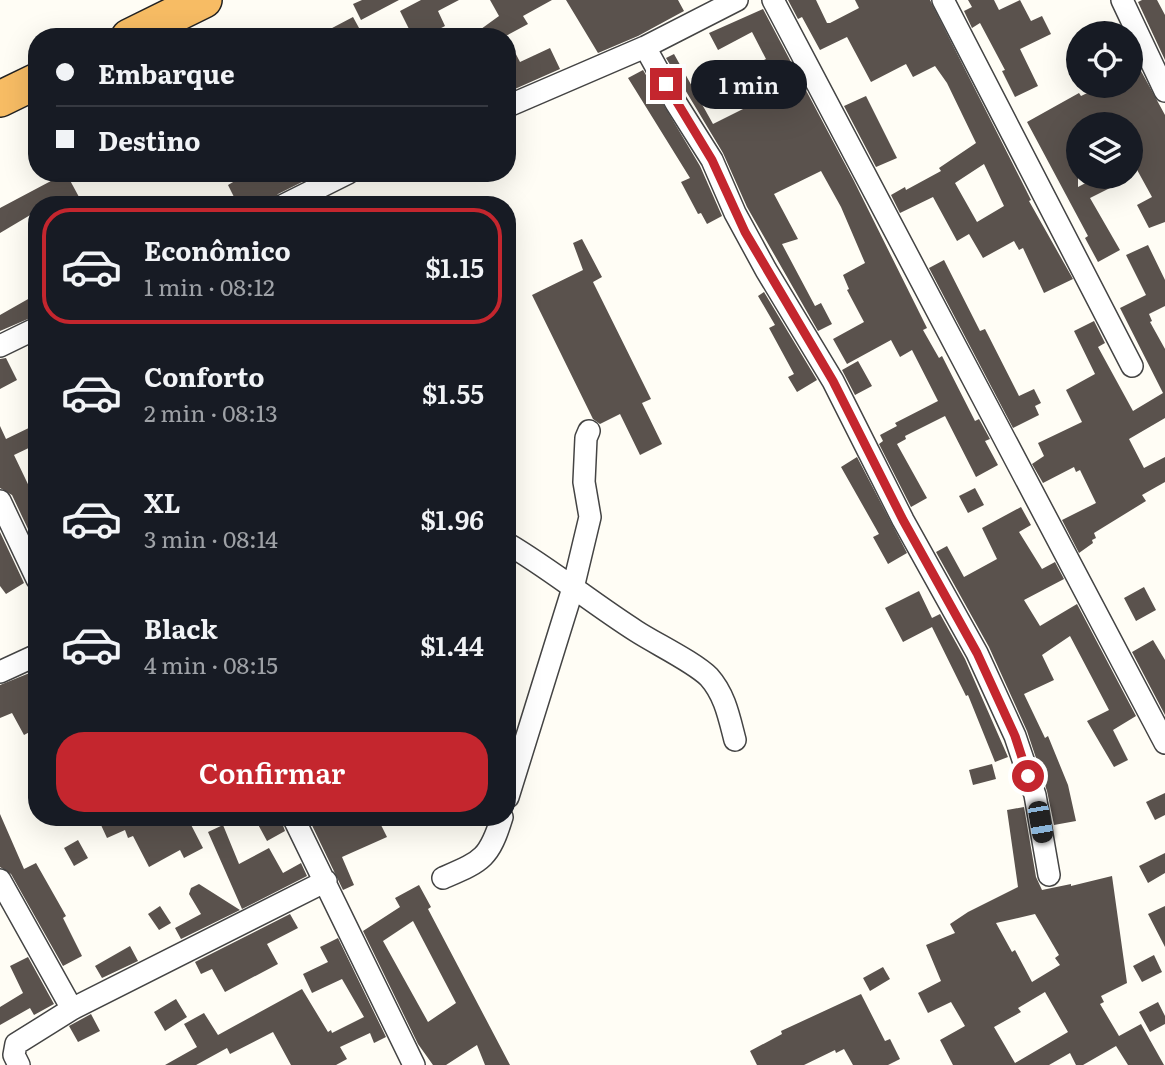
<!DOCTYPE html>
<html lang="pt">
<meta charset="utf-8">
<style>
:root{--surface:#171b24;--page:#242831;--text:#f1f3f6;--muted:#9ea1a6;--line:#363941;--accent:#c4262e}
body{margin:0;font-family:Literata,serif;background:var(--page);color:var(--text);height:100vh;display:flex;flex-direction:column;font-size:26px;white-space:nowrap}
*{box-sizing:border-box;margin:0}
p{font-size:23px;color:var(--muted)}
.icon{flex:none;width:38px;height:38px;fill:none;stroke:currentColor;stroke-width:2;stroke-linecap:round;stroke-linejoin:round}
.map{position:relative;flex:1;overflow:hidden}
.drawer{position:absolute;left:28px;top:196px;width:488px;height:630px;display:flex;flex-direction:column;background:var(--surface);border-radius:28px;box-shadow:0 7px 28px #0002}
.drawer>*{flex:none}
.hud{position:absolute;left:28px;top:28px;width:488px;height:154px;border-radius:28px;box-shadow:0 7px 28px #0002;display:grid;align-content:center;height:154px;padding:0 28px;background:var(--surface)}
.controls{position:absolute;left:1066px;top:21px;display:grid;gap:14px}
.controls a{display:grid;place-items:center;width:77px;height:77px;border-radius:50%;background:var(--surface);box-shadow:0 7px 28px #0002;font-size:35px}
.end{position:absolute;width:32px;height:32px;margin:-16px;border:9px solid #c4262e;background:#fff;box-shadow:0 0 0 4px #fff}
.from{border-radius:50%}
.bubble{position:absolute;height:49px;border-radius:24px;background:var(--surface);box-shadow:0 7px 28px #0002;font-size:23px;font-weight:600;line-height:49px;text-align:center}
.car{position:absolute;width:21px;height:42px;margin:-21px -10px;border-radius:9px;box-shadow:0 0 5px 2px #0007;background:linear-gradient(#222 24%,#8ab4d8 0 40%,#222 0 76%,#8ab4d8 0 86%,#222 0)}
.hud b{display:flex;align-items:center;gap:24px;height:66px;font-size:26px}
.hud b+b{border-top:2px solid var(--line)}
.hud i{width:18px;height:18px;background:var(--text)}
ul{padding:12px 0 0;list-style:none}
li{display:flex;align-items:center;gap:21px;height:116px;margin:0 14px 10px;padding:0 14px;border:4px solid transparent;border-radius:28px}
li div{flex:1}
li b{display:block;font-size:26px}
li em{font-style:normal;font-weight:600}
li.on{border-color:var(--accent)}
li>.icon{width:63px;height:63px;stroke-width:1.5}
.cta{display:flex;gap:14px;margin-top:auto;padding:14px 28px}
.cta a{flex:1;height:80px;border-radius:28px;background:var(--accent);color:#fff;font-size:28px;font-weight:600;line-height:80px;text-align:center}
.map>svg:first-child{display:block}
.building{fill:#5a524d;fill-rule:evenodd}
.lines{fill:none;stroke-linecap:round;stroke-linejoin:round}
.minor-casing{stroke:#444;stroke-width:24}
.trunk-casing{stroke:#222;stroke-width:38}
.minor{stroke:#fff;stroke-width:21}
.trunk{stroke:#f7bc64;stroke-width:35}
.route{stroke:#c4262e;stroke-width:9}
</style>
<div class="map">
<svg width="1165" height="1065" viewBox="0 0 1165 1065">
<rect width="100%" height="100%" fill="#fffdf5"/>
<path class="building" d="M362 0H399L361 20 353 4Z
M421 0H459L438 11 445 26 424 37H413L400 11Z
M490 0H552L523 16 528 24 504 37H470L499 16Z
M566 0H678L684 11 638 36 598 53Z
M788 0H816L827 23H830L859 8 855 0H930L1026 190 1031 200 1029 201 1073 279 1044 293 1023 248 1019 250 1014 241 983 258 969 234 957 241 933 197 900 213 891 195 905 187 906 190 941 171 939 168 976 143 947 83 935 66 913 77 906 64 871 82 847 37 820 50 802 17 798 19ZM984 164 1004 206 977 222 955 183Z
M968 0H994L999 10 1020 0 1031 21 1042 16 1051 34 1020 49 1038 86 1015 97 1002 71 1005 70 980 23 972 28 964 11 972 7Z
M1142 0H1157L1165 15V60L1138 2Z
M763 9 854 181 927 328 923 330 939 358 942 356 975 421 979 419 990 439 985 441 998 465 976 477 945 416 905 436 906 439 897 444 927 498 911 507 879 444 883 441 880 435 897 426 895 423 938 401 912 350 900 357 891 340 847 364 833 339 864 322 847 290 849 289 843 275 865 263 841 207 821 171 774 194 798 239 782 244 815 306 821 303 832 324 818 331 747 207 723 153 666 58 674 54 713 124 747 107 732 77 766 59 752 32 718 50 709 33Z
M353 17 364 37H315Z
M508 39 520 62 550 48 560 69 508 92Z
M643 70 700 166 722 216 707 224 701 213 698 214 681 182 690 178 628 78Z
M1141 71 1165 115V222L1149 228 1137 205 1152 197 1130 157V124H1078V187L1097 177H1106L1112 187 1090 198 1120 250 1098 262 1085 238 1088 236 1027 122 1079 93 1081 96 1102 86H1130V75Z
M866 96 897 158 876 167 844 106Z
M66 173 79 197 64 205H37V211L0 233V208Z
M237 173H305L308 179 278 194 271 205H238L228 185 240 178Z
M582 239 602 277 593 282 651 399 642 403 662 444 640 455 620 414 600 424 593 419 532 295 583 270 573 243Z
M1148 245 1165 280V306L1149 314 1152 321 1150 322 1165 349V418L1129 439 1144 468 1165 457V482L1142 495 1146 501 1094 533 1096 538 1092 540 1093 543 1079 553 1062 520 1096 503 1080 470 1076 472 1074 467 1043 483 1032 464 1044 456 1038 443 1082 422 1066 390 1095 374 1074 331 1094 321 1105 343 1098 347 1133 411 1163 393 1120 308 1146 295 1126 255Z
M944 260 980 331 985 329 1019 396 1034 389 1041 403 1035 406 1039 415 1013 428 929 268Z
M764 292 817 380 797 392 788 377 794 374 769 328 775 325 758 296Z
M37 294V315L0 331V315Z
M6 358 17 380 0 389V359Z
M858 361 872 386 855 395 842 370Z
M37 424V444L14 455 37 503V548L12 495 0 488V426L6 439Z
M857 457 907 553 888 564 873 537 879 534 841 467Z
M975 488 984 505 968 513 959 496Z
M1021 507 1031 525 1019 532 1042 569 1055 562 1064 579 1024 600 1040 626 1077 604 1136 716 1113 730 1128 760 1114 767 1087 721 1109 710 1070 636 1042 655 1054 680 1024 694 1045 738 1048 736 1068 785 1076 821 1054 825 1047 791 1027 731 989 647 936 552 947 546 964 577 997 559 982 528Z
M0 532 24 583 6 594 0 586Z
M1144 587 1156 610 1136 621 1124 598Z
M919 591 932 618 940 614 965 659 1008 757 995 762 968 695 966 696 932 627 903 642 885 608Z
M1153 640 1165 660V715L1132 652Z
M37 670V728L24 735 12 713 0 718V685Z
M992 764 996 779 973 785 969 770Z
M1165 793V815L1155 820 1146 802Z
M1024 807 1036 877 1042 890 1071 884V886L1112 876 1127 983 1101 996 1104 1002 1100 1004 1119 1036 1141 1024 1164 1065H1128L1116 1046 1083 1065H1076L1070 1053 1049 1065H953L940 1040 965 1026 951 1002 928 1013 918 993 941 981 926 945 955 933 950 924 968 912 1018 887 1007 810ZM1035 914 1059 955 1055 958 1060 965 1032 982 1015 950 1012 952 996 923ZM1045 992 1068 1032 1015 1063 994 1027 1021 1012 1018 1008Z
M0 814 24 869 36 863 66 916 63 918 82 956 63 966 11 874 0 867Z
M106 817H187L203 848 184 858 180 850 149 867 133 836 128 838 125 830 107 838 101 825 108 821Z
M254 817H280L285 831 267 841Z
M308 817H377L387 837 342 857 354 885 343 890Z
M223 825 239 864 269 848 283 873 301 863 307 876 242 909 208 832Z
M78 840 88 858 74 866 64 848Z
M1165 853V873L1148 883 1139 866Z
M199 884 240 910 181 939 175 928 201 914 189 894 191 888Z
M419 885 431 907 428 909 510 1065H485L477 1045 446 1065H433L418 1044 363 931 400 907 395 898ZM413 921 456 1003 428 1022 383 941Z
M160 906 171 923 159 930 148 914Z
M1165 906V947L1148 914Z
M290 914 298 928 267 944 278 964 225 992 212 969 201 974 195 962Z
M338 938 386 1037 374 1043 370 1033 340 1047 347 1059 336 1065H291L273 1032 230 1054 227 1048 196 1065H165L197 1047 184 1024 204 1013 218 1035 302 989 328 1032 331 1030 332 1033 364 1017 342 979 312 993 303 974 328 962 320 947Z
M130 946 138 961 102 978 95 966Z
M1154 955 1162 972 1142 982 1133 966Z
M28 957 54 1004 34 1015 30 1008 0 1025V1007L23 993 10 966Z
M883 967 890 979 870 991 863 978Z
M861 994 885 1041 890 1039 900 1059 888 1065H853L844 1049 836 1053 835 1050 804 1065H757L750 1051 782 1034 781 1031Z
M176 999 187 1017 165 1031 154 1012Z
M1158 1002 1165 1016V1024L1150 1032 1139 1012Z
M91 1014 100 1031 78 1042 69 1026Z"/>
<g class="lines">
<g class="minor-casing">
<path id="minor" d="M773 0 1165 743
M943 0 1132 366
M1122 0 1165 91
M645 47 676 103 712 160 735 213 766 270 833 381 903 520 977 653 1015 736 1035 795 1049 875
M508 106 645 47 737 0
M284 205 348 173
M0 346 37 328
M0 501 37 579
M508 544C552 570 592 603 636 631 656 644 694 662 709 677 725 695 729 717 735 740
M0 672 37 655
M508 797 573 588 590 517 584 482 586 438 589 431
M293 817 414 1065
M443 878C482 861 489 859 502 817
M0 880 72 1009
M19 1065 14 1055 16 1044 72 1009 326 881"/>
</g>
<g class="trunk-casing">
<path id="trunk" d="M129 37 204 0
M0 99 37 81"/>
</g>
<use href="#minor" class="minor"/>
<use href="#trunk" class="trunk"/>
</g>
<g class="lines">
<path class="route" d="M666 84 712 160 745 232 833 381 903 520 977 653 1015 736 1028 776"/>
</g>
</svg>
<div class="controls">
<a><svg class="icon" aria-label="locate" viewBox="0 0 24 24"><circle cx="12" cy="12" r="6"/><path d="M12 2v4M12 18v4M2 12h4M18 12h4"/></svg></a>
<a><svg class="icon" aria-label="layers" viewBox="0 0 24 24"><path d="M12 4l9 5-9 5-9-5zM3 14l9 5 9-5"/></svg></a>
</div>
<i class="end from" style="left:1028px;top:776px"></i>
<i class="end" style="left:666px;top:84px"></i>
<div class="bubble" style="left:691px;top:60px;width:116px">1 min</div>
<i class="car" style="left:1040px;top:822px;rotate:170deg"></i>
<div class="hud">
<b><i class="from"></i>Embarque</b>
<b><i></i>Destino</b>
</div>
<section class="drawer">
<ul>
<li class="on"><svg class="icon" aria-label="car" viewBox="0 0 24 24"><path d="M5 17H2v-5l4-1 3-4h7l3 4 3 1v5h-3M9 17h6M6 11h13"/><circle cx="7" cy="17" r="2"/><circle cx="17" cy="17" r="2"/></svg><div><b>Econômico</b><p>1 min · 08:12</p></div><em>$1.15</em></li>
<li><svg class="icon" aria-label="car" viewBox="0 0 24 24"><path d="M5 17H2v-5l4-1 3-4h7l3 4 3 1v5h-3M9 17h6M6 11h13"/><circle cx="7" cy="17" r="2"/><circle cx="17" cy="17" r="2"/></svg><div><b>Conforto</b><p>2 min · 08:13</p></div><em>$1.55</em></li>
<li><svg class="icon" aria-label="car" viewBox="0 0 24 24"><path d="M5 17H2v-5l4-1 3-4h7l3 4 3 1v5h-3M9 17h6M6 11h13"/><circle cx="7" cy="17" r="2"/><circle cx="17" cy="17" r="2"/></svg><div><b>XL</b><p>3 min · 08:14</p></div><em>$1.96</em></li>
<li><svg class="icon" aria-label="car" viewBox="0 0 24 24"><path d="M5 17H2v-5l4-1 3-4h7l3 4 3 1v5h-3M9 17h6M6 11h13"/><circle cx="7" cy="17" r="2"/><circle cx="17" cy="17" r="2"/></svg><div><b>Black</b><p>4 min · 08:15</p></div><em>$1.44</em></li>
</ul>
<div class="cta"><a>Confirmar</a></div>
</section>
</div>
